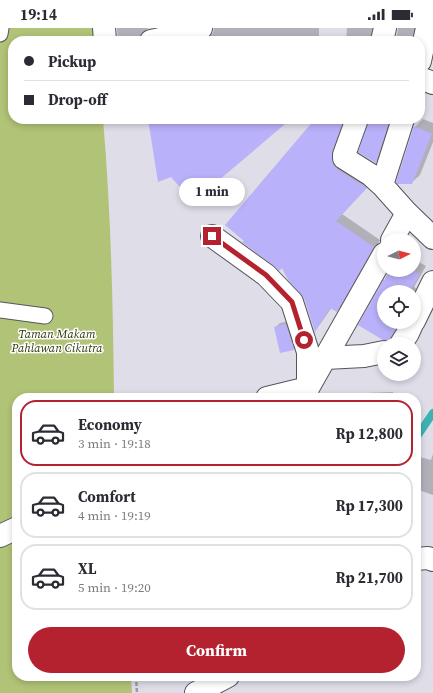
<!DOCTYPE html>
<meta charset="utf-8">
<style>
:root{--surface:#fff;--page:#f2f2f3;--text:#2b2b33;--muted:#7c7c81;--line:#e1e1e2;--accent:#b4222f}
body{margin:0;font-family:"Source Serif 4",serif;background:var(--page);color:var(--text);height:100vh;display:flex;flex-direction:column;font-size:15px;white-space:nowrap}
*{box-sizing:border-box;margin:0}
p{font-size:13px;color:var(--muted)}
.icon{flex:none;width:22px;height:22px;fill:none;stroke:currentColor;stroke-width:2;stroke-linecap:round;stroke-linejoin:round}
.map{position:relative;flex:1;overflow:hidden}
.sheet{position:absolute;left:12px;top:365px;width:409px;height:288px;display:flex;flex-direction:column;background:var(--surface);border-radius:16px;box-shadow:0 2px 6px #0003}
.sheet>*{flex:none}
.banner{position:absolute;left:8px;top:8px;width:417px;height:88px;border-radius:16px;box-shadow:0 2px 6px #0003;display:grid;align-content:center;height:88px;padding:0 16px;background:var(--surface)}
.needle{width:26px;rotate:84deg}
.controls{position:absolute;left:377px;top:205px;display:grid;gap:8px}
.controls a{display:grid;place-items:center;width:44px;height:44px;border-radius:50%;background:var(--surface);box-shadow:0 2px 6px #0003;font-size:20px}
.end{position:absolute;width:18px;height:18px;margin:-9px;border:5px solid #b4222f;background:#fff;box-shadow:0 0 0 2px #fff}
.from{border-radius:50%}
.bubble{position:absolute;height:28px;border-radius:14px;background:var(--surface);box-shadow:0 2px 6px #0003;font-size:13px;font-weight:700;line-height:28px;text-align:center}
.banner b{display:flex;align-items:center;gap:14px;height:38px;font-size:15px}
.banner b+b{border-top:1px solid var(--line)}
.banner i{width:10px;height:10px;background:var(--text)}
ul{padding:7px 0 0;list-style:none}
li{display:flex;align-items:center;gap:12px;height:66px;margin:0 8px 6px;padding:0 8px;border:2px solid var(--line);border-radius:16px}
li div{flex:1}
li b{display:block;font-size:15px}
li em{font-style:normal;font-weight:700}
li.on{border-color:var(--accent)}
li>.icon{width:36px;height:36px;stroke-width:1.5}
.button{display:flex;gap:8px;margin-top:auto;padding:8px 16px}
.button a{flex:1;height:46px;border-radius:24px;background:var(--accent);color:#fff;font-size:16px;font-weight:700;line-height:46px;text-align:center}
.status{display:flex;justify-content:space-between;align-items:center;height:28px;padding:0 20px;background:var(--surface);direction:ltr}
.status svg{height:11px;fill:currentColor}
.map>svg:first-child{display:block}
.green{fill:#b0c376}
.shadow{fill:#0003}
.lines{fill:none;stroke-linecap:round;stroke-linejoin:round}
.stream{stroke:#3eb2b3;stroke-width:8}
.building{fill:#b9b1f9}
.lane-casing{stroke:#56555e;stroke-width:17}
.street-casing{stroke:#56555e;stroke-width:24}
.path{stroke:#9c9ca4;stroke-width:2.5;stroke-dasharray:4 2;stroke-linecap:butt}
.lane{stroke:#fff;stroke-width:15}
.street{stroke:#fff;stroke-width:22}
.route{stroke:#b4222f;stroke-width:5}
.labels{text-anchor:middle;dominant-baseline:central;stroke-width:3;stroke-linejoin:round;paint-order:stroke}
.park-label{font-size:12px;font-style:italic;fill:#2d350c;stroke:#fff}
</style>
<div class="status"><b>19:14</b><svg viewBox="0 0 49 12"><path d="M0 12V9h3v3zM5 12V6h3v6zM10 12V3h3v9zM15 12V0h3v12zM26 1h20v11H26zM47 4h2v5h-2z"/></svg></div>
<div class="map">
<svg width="433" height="665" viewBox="0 0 433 665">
<rect width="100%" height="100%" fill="#dedde8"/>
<path class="green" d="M0 0H97V13H13V91H103C111 184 113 277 114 370H17V648H131L132 665H0Z"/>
<path class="shadow" d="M117 0H148L146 2 145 8 148 13H118Z
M214 0H319V13H187L207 9 213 5Z
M347 0H377L379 13H346Z
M398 0H419L416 13H396Z
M305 91H348L339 115 373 153 342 186 380 212 344 276 337 283 332 279 321 295 315 302 312 97Z
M370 91H394L383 127 376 134Z
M423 91 433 95V114L420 147 411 155 415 99Z
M414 231 426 238 414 259 418 262 414 270V264H384V294H402L396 304 389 312 360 296 390 242H414Z
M290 293 298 317 294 321 281 324 275 300 280 295Z
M393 364 394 370H361L366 365Z
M433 426V467L416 461V428L431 432Z"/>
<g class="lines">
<path class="stream" d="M416 410 433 385"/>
</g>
<path class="building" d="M148 91H291L193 174 171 149 158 154Z
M315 91H344L332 123V130L333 136 337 141 367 160 336 193 374 219 337 284 330 280 315 304 304 270 288 252 282 240 279 243 273 237 242 214 244 213 225 197Z
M369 91H390L376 135 358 124Z
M414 98 432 106 412 156H397L396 154Z
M391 242H413L420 246 409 264H384V294H399L389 313 383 312 358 297 384 251V253Z
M286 296 294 322 280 325 274 299Z"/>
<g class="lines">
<g class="lane-casing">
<path id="lane" d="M0 6 1 0
M0 282 45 288"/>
</g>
<g class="street-casing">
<path id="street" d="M104 0 105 13
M151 13 196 3 201 0
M382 13 385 0
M420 33 427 0
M420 50 433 55
M357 91 344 127V130L371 147 382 157 407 185 433 210
M382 157 403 91
M212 208 266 247 292 274 308 324V360L306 370
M392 212 407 185
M414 293 433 254
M401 316 408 305 413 294
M325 330 364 328 384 324
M267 370 308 360 384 226
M0 508 17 500
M416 531 428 530 433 532
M196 665 228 648"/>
</g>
<path class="path" d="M136 648 137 665"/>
<use href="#lane" class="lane"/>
<use href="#street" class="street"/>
</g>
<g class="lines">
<path class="route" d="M212 208 266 247 292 274 304 312"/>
</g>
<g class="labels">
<g class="park-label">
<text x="57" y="306">Taman Makam<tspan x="57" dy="14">Pahlawan Cikutra</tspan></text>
</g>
</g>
</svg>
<div class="controls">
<a><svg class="needle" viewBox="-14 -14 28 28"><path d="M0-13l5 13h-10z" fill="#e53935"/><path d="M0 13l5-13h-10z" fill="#7c7c81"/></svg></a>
<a><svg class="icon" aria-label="locate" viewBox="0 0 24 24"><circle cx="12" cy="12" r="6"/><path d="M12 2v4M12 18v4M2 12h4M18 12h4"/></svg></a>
<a><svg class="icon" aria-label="layers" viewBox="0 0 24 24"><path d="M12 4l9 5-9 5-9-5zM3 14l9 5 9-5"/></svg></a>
</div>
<i class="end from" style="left:304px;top:312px"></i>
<i class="end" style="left:212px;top:208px"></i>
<div class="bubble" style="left:179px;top:150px;width:66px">1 min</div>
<div class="banner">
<b><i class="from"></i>Pickup</b>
<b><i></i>Drop-off</b>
</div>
<section class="sheet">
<ul>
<li class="on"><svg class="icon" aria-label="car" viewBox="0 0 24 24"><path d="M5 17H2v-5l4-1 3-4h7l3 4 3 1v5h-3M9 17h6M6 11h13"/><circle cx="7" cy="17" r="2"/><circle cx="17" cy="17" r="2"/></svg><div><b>Economy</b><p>3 min · 19:18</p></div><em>Rp 12,800</em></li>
<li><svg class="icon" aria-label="car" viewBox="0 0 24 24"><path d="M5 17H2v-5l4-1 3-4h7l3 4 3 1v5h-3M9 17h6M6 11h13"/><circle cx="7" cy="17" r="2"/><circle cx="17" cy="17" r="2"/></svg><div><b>Comfort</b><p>4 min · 19:19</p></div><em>Rp 17,300</em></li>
<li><svg class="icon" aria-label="car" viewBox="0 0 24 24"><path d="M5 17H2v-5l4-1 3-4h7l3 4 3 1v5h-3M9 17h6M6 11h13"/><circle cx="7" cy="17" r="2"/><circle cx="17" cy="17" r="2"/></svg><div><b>XL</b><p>5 min · 19:20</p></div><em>Rp 21,700</em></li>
</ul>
<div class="button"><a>Confirm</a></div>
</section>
</div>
